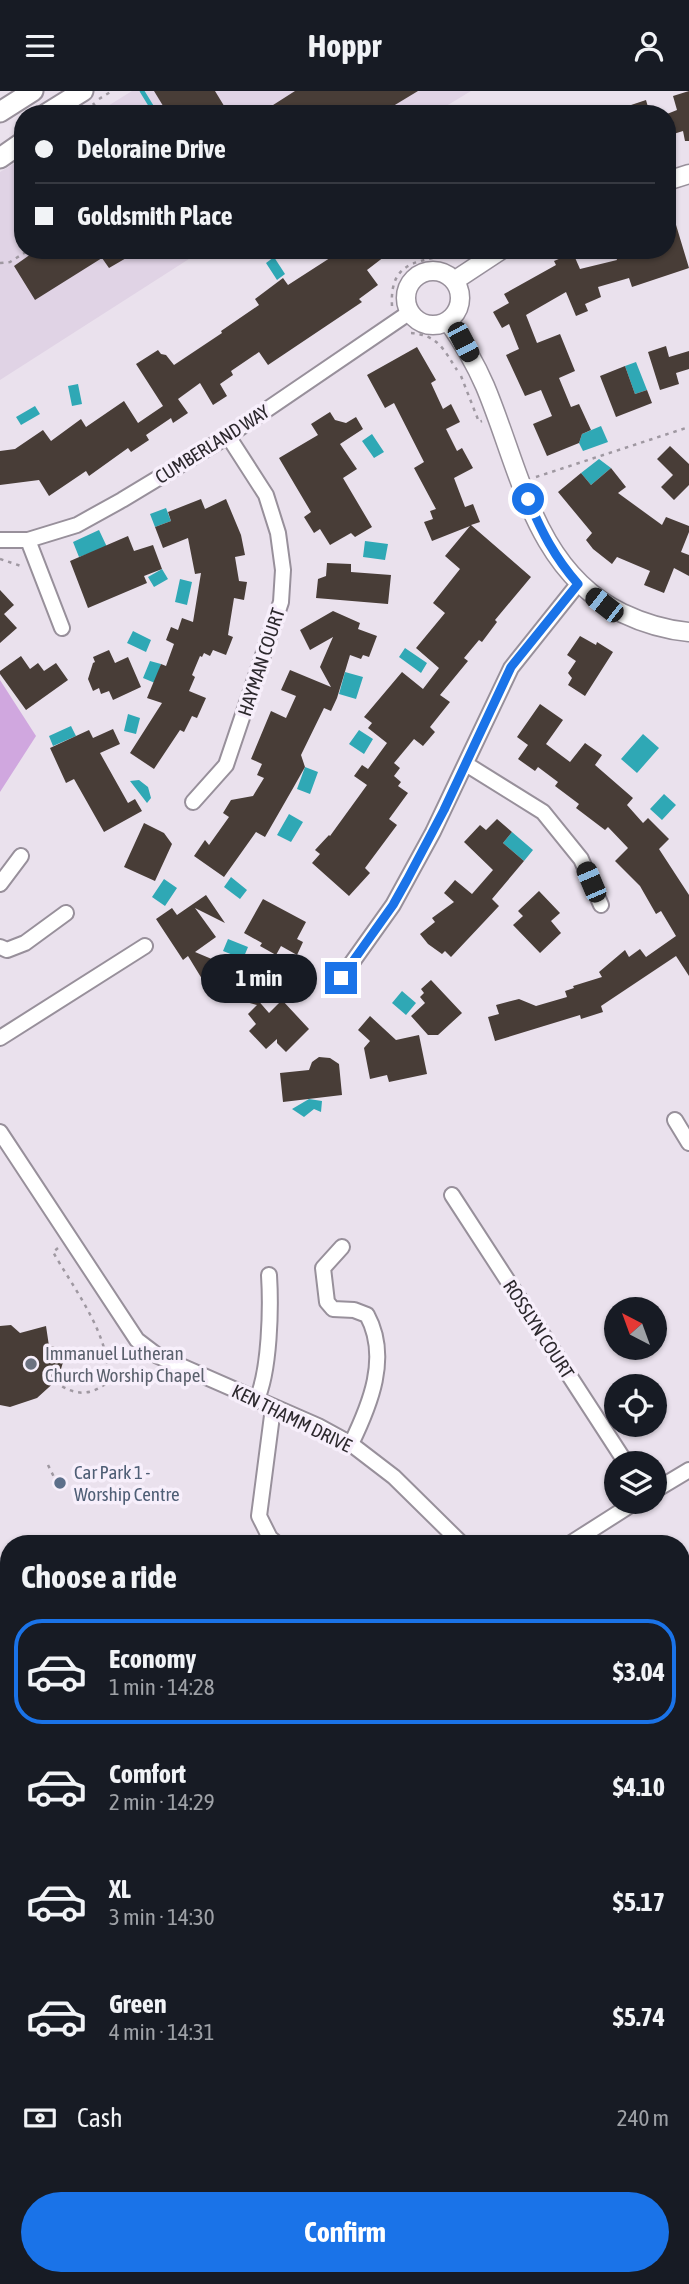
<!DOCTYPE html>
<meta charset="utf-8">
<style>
:root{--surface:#171b24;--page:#20242c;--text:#f1f3f6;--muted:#9ea1a6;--line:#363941;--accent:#1a73e8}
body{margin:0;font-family:"Asap Condensed",sans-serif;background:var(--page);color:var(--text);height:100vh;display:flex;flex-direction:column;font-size:26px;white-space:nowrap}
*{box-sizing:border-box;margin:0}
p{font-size:23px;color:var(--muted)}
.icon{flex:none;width:38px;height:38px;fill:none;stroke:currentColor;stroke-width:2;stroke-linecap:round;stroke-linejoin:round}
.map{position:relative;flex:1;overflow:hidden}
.drawer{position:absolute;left:0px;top:1444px;width:690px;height:751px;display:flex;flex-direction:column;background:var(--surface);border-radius:28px 28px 0 0;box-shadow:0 2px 5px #0004}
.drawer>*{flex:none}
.guide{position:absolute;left:14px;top:14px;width:662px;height:154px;border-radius:28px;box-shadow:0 2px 5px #0004;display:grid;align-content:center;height:154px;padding:0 21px;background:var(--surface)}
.needle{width:46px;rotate:319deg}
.buttons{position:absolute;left:604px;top:1206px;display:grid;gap:14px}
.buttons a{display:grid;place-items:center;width:63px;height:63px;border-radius:50%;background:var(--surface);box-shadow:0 2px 5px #0004;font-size:35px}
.end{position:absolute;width:32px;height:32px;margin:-16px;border:9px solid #1a73e8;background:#fff;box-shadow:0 0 0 4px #fff}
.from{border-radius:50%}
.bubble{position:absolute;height:49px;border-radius:24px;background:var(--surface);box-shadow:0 2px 5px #0004;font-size:23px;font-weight:700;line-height:49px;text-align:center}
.car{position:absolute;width:21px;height:42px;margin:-21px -10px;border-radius:9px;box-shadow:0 0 5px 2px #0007;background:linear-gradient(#222 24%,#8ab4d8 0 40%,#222 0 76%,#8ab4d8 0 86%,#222 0)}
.guide b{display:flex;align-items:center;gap:24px;height:66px;font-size:26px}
.guide b+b{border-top:2px solid var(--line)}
.guide i{width:18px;height:18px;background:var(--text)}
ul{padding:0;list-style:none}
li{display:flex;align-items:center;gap:21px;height:105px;margin:0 14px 10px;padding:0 7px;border:4px solid transparent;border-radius:28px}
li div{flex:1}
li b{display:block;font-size:26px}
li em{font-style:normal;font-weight:700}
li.active{border-color:var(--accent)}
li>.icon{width:63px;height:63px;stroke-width:1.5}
h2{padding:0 21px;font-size:32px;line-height:84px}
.pay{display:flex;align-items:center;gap:18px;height:77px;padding:0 21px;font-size:26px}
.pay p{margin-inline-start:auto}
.primary-button{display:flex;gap:14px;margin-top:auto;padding:14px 21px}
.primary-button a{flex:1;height:80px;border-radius:42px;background:var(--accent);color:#fff;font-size:28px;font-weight:700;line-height:80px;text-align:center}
header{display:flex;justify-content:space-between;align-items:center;height:91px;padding:0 21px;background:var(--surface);font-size:32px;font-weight:700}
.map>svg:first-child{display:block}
.built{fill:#e0d3e5}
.education{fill:#ead8c7}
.green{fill:#d0a7df}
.water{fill:#2fa8b5}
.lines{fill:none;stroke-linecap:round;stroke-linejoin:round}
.stream{stroke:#2fa8b5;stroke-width:4.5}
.building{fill:#483d37}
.service-casing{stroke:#98909b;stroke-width:10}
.minor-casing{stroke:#98909b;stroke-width:18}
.tertiary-casing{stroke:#98909b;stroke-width:21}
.secondary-casing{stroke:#98909b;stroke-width:23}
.path{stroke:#9f98a1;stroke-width:2.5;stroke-dasharray:3.5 5;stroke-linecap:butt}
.service{stroke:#fff;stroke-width:7}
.minor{stroke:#fff;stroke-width:14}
.tertiary{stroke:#fff;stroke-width:18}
.secondary{stroke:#fff;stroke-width:19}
.route{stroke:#1a73e8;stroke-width:9}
.worship-dot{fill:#6b7280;stroke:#f7effb;stroke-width:2.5}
.service-dot{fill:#5c6f8a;stroke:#f7effb;stroke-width:2.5}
.labels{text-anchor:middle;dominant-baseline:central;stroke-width:7;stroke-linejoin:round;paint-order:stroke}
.street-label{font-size:19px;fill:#2c282d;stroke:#f7effb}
.worship-label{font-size:19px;fill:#5b616d;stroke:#f7effb;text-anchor:start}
.service-label{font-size:19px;fill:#4e5e75;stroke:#f7effb;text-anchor:start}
</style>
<header><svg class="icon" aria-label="menu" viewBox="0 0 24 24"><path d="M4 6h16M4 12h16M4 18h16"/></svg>Hoppr<svg class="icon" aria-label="person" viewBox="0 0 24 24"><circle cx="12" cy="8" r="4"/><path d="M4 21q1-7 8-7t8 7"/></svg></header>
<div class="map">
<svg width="689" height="2193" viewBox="0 0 689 2193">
<rect width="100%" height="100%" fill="#eae1ed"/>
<path class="built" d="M132 0H471L433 23H95Z
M23 67V159H203L0 289V81Z"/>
<path class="education" d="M9 1499V2088L0 2090V1500Z"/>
<path class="green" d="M0 589 36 645 0 701Z
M689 2131V2193H638L641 2186H681V2136Z"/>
<path class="water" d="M274 166 285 183 277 189 266 172Z
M636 271 647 299 635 303 625 275Z
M78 293 82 313 72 315 68 295Z
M35 315 40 323 21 334 16 326Z
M601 335 608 351 583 360 579 352 582 343Z
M372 343 384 361 374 367 362 350Z
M599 368 611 377 591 394 581 382Z
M166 417 171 430 155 436 150 423Z
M99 439 107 456 79 466 73 451Z
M365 450 388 453 385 469 363 466Z
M162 478 168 488 154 496 148 486Z
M180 488 192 491 187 514 175 511Z
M133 540 151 549 146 561 127 552Z
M405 557 427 572 421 582 399 566Z
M150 570 161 573 155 592 143 587Z
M345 581 363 586 356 608 339 603Z
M128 623 140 627 136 643 124 640Z
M71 635 76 645 53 655 49 645Z
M359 639 373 648 364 663 349 653Z
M643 643 659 657 637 682 621 668Z
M305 676 318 681 310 703 297 698Z
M139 689 148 696 151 707 147 712 130 690Z
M664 703 676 714 662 729 650 718Z
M289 723 303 731 291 751 277 744Z
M512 741 533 759 524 770 503 752Z
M231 786 247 799 240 808 224 796Z
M164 788 177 797 165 815 152 806Z
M228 848 248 856 243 868 223 860Z
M402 900 416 912 406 924 392 912Z
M309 1008 322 1010 321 1021 314 1018 304 1026 292 1018Z"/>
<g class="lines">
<path class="stream" d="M142 0 156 23
M412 159 415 164"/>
</g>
<path class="building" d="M154 0H215L229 23H168Z
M295 0H418L380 23H259Z
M689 0V50H685L683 40 667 45V23L677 19 673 5Z
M646 9 650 23H613V20Z
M667 114H670L689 177 632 196 629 187 598 196 601 206 585 213 588 220 576 225 566 201 526 224 537 252 560 243 575 280 559 287 571 316 579 313 591 339 582 343 579 352 547 365 533 333 552 325 541 299 525 305 506 264 519 258 509 233 502 237 493 221 509 212 504 203 556 174 554 170 573 162 580 178 617 169 616 166 624 164 623 159H667Z
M57 159H140L109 177 102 167 35 209 14 175 31 163 46 166Z
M329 159H393L367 179 378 194 359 208 362 211 268 274 259 261 231 280 233 284 220 293 227 305 213 314 200 292 178 308 188 322 173 332 171 327 146 344 149 349 131 361 128 357 89 385 86 380 49 405 39 389 0 394V360L15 358 43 339 51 350 81 328 86 336 124 310 138 332 163 315 136 273 158 259 161 263 166 264 174 274 222 242 221 240 259 214 255 208 283 187 288 194 333 165Z
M666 255 669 266 689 260V278L676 282 679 293 660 299 648 261Z
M417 256 436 289 431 292 443 318 451 313 460 331 446 338 457 360 462 357 473 377 454 387 465 416 473 413 480 431 471 434 531 486 495 529 497 531 482 551 479 549 464 567 468 570 440 604 450 611 430 636 435 641 423 655 414 648 394 672 400 677 394 685 401 691 398 695 408 702 389 728 397 734 365 777 370 782 349 805 312 772 320 763 315 759 329 744 330 745 367 694 354 685 362 674 368 678 387 652 368 637 372 632 364 626 402 581 423 598 439 577 416 557 445 522 433 512 460 478 445 465 470 435 432 450 424 431 433 428 430 420 436 418 414 377 424 371 394 312 385 317 367 284Z
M625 275 635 303 647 299 652 312 616 326 600 285Z
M330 321 335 329 346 332 356 326 363 338 340 353 357 378 343 387 372 436 355 446 351 442 330 454 320 438 314 442 304 426 311 421 279 367 318 344 311 333Z
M670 355 689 373V394L674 409 661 396 673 384 657 368Z
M611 377 626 396 618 402 662 434 666 426 689 435V441L681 461 689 464V485L674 477 664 502 644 494 650 480 617 466 612 473 593 458 586 449 592 442 558 401 581 382 591 394Z
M201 408 205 418 226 408 241 444 245 464 235 466 239 490 247 491 244 509 234 507 228 544 233 546 226 564 213 559 210 565 204 562 202 566 200 565 192 584 195 586 189 600 206 607 197 627 192 625 184 641 180 639 154 678 130 662 162 612 147 607 161 573 166 575 174 553 166 549 171 536 178 539 182 527 193 531 201 482 195 483 188 447 163 457 155 436 171 430 168 421Z
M128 445 134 460 153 454 162 478 144 485 147 492 88 517 70 470Z
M327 472 351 473V481L391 484 388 513 316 507 318 488 326 485Z
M0 499 14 514 4 523 17 537 0 552Z
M333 520 360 532 358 538 377 545 369 566 363 564 361 568 350 564 337 607 331 620 324 617 301 664 305 676 292 699 265 746 256 741 224 786 194 765 205 749 209 754 229 726 223 722 231 709 253 705 264 687 257 684 262 673 251 668 271 620 286 627 296 605 281 599 290 579 331 596 320 576 333 546 310 559 300 539Z
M580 545 596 554 597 551 613 561 585 605 568 594 572 587 568 582 576 570 567 564Z
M109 559 115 572 128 566 141 596 113 609 109 600 101 603 99 597 93 600 88 588 93 572 95 571 93 566Z
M21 565 30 578 38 572 44 580 56 572 68 589 26 619 0 583V580Z
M540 613 563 629 546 653 570 671 585 652 602 664 595 674 633 707 627 714 643 732 648 727 669 748 659 758 689 804V885L676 865 601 915 603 921 581 928 580 924 495 950 488 926 499 923 496 914 519 908 536 915 567 906 565 900 574 897 573 895 602 886 599 881 625 859 629 866 640 858 646 866 676 845 661 820 656 823 640 795 615 770 628 757 608 736 605 739 576 717 579 713 555 695 558 691 538 676 535 680 518 668 528 654 517 646Z
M113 638 120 653 100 662 128 712 135 708 142 720 104 741 74 688 66 692 50 657 89 639 93 647Z
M497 728 512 741 503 752 524 770 492 808 499 815 451 866 445 860 442 863 428 853 420 843 435 831 432 827 454 811 444 802 455 789 472 803 493 779 464 751 480 734 486 739Z
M144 732 164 742 172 753 155 790 124 776Z
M539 800 560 822 551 830 561 842 540 862 513 834 523 825 518 820Z
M206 804 225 832 195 817 216 846 195 861 245 882 254 897 250 900 269 922 282 909 309 938 286 961 277 952V948L266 958 249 940 256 933 248 923 257 914 210 901 188 865 183 869 156 828 172 817 177 824Z
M263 808 306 831 297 848 303 851 297 864 281 855 276 864 260 855 262 852 244 842Z
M431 889 462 922 438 944H428L411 925 425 912 420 906 424 902 421 898Z
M370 925 396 949 419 944 427 983 389 991 387 984 370 988 364 957 370 950 358 939Z
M319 966 330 967 339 973 342 1004 283 1011 280 982 309 979 312 971Z
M11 1234 20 1242 46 1235 49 1255 67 1258 58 1288 37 1307 10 1316 0 1314V1235Z"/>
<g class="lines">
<g class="service-casing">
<path id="service" d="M0 2014 9 2016"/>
</g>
<g class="minor-casing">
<path id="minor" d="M0 449H28L77 434 122 409 228 345 410 221
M28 449 62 537
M466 673 543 721 581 768 601 814
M193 711 226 674 281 511 283 479 278 442 266 404 228 345
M0 793 21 765
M0 856 7 859 25 852 66 822
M341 887 393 814 433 741 511 577 578 493
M0 947 145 855
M675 1029 689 1052
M0 1041 137 1249 158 1265 318 1335 351 1353 394 1386 461 1452
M452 1104 626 1372
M342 1156 323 1177 327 1211 333 1218 354 1219 367 1224C390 1266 370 1314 351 1353
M256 1310C270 1281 271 1216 269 1184
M273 1317 259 1425 270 1447 276 1452
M654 1400 689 1379
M571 1452 637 1410
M177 2193 204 2186
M347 2193 348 2186"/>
</g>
<g class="tertiary-casing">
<path id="tertiary" d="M667 90 689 83
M406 207a27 27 0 1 1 54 0a27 27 0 1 1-54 0Z
M454 190 501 159
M448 230C462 250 475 272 485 295 520 378 534 479 622 522 643 532 666 539 689 541"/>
</g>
<g class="secondary-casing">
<path id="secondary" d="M0 21 33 0
M46 23 83 0
M0 67 23 51"/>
</g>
<path class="path" d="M99 8 112 0
M93 12 100 23
M0 172 10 171 29 159
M392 215C389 163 427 173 462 159
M411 242C438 244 444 259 457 279
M461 285 479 331 482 330
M536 386 689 336
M0 468 24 476
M55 1291C74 1304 88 1306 107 1292 114 1249 74 1198 53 1161L58 1157
M48 1374 55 1388"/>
<use href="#service" class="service"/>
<use href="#minor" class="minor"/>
<use href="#tertiary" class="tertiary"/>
<use href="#secondary" class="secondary"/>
</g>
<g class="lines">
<path class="route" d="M341 887 393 814 407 789 444 719 511 576 578 493C555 467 541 440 528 408"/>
</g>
<circle class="worship-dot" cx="31" cy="1273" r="7"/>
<circle class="service-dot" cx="60" cy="1392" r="7"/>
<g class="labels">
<g class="street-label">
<text transform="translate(212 353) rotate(-32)">CUMBERLAND WAY</text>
<text transform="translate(261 571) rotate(-72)">HAYMAN COURT</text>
<text transform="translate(539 1238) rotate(57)">ROSSLYN COURT</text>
<text transform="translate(292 1327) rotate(26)">KEN THAMM DRIVE</text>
</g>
<g class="worship-label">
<text x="45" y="1262">Immanuel Lutheran<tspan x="45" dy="22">Church Worship Chapel</tspan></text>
</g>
<g class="service-label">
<text x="74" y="1381">Car Park 1 -<tspan x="74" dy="22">Worship Centre</tspan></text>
</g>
</g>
</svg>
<div class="buttons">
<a><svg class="needle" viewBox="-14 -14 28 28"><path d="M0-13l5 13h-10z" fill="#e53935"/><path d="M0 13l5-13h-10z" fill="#9ea1a6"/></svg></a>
<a><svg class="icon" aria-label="locate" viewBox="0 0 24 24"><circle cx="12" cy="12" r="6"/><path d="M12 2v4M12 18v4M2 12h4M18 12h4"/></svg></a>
<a><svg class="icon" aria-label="layers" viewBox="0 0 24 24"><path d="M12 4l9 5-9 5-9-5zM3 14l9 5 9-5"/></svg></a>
</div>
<i class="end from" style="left:528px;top:408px"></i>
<i class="end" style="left:341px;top:887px"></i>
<div class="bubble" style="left:201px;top:863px;width:116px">1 min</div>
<i class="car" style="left:463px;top:251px;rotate:152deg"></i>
<i class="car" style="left:604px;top:514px;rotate:308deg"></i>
<i class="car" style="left:591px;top:791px;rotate:337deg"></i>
<div class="guide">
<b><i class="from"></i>Deloraine Drive</b>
<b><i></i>Goldsmith Place</b>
</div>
<section class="drawer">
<h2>Choose a ride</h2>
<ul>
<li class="active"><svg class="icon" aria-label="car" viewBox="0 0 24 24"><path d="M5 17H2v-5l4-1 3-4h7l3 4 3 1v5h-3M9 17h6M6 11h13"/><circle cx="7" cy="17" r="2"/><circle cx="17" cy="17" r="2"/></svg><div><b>Economy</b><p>1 min · 14:28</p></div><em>$3.04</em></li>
<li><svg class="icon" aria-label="car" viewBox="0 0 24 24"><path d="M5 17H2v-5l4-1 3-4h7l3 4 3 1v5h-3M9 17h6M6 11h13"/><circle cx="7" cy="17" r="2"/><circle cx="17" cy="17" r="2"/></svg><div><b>Comfort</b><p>2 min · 14:29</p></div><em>$4.10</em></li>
<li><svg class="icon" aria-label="car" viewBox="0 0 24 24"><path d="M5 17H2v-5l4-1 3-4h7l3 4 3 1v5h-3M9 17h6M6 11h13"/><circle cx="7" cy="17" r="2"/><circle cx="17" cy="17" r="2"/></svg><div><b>XL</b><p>3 min · 14:30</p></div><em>$5.17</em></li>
<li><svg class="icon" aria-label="car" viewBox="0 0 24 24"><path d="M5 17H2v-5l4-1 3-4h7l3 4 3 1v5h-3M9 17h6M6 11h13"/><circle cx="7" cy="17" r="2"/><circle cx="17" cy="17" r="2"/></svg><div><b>Green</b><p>4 min · 14:31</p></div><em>$5.74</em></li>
</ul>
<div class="pay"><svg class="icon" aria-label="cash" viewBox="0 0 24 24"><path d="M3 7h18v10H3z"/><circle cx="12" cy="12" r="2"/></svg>Cash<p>240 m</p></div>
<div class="primary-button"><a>Confirm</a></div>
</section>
</div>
